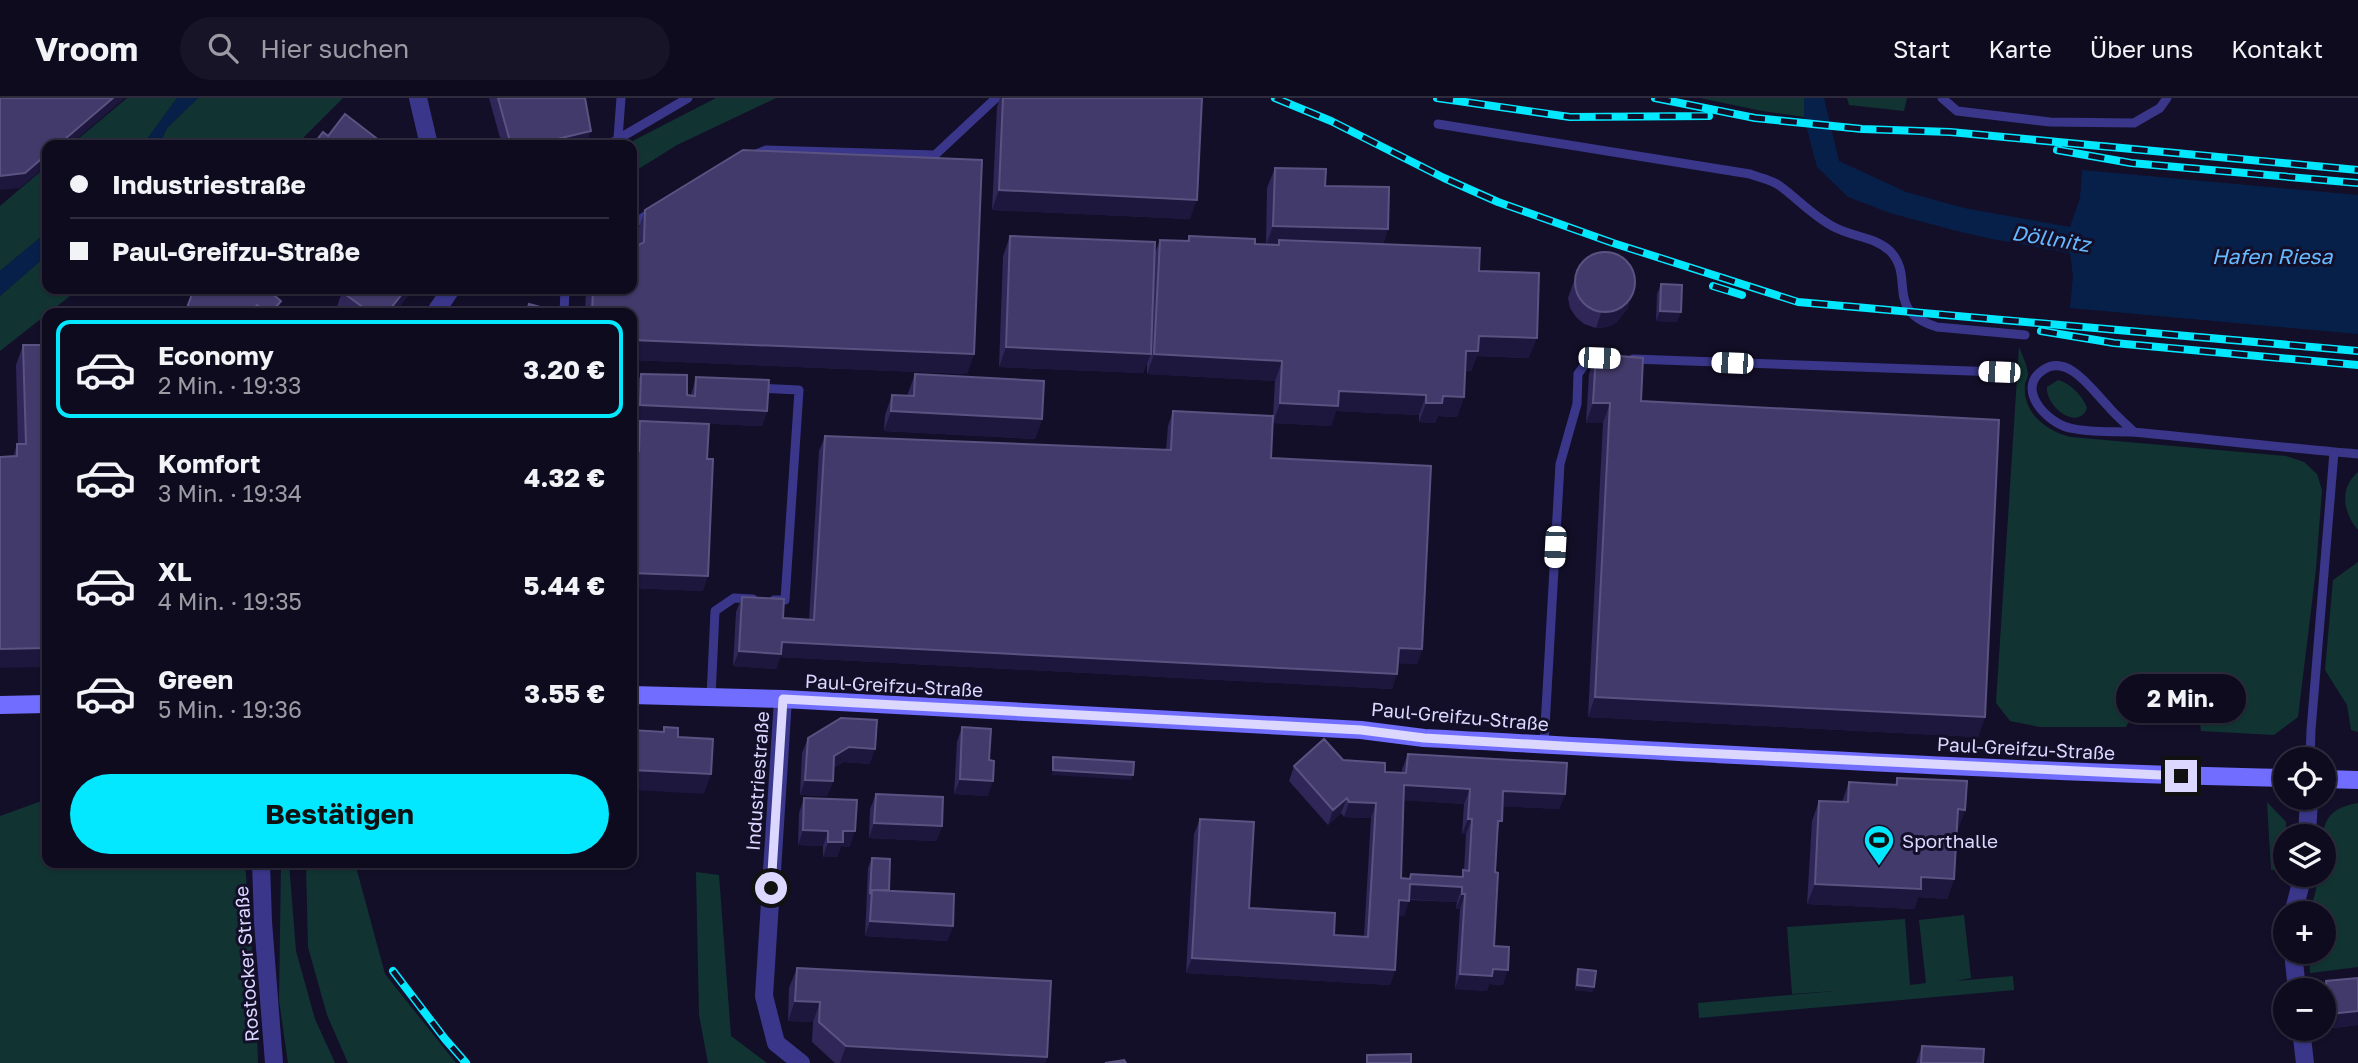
<!DOCTYPE html>
<html lang="de">
<meta charset="utf-8">
<style>
:root{--surface:#0e0b1f;--page:#171428;--text:#f1f3f6;--muted:#9b9ba4;--line:#2e2b3d;--accent:#03e7ff}
body{margin:0;font-family:"Golos Text",sans-serif;background:var(--page);color:var(--text);height:100vh;display:flex;flex-direction:column;font-size:26px;white-space:nowrap}
*{box-sizing:border-box;margin:0}
p{font-size:23px;color:var(--muted)}
.icon{flex:none;width:38px;height:38px;fill:none;stroke:currentColor;stroke-width:2;stroke-linecap:round;stroke-linejoin:round}
.map{position:relative;flex:1;overflow:hidden}
.sheet{position:absolute;left:42px;top:210px;width:595px;height:560px;display:flex;flex-direction:column;background:var(--surface);border-radius:14px;box-shadow:0 2px 5px #0004,0 0 0 2px var(--line)}
.sheet>*{flex:none}
.banner{position:absolute;left:42px;top:42px;width:595px;height:154px;border-radius:14px;box-shadow:0 2px 5px #0004,0 0 0 2px var(--line);display:grid;align-content:center;height:154px;padding:0 28px;background:var(--surface)}
.tools{position:absolute;left:2273px;top:649px;display:grid;gap:14px}
.tools a{display:grid;place-items:center;width:63px;height:63px;border-radius:50%;background:var(--surface);box-shadow:0 2px 5px #0004,0 0 0 2px var(--line);font-size:35px}
.end{position:absolute;width:32px;height:32px;margin:-16px;border:9px solid #dbd7ff;background:#111;box-shadow:0 0 0 4px #111}
.from{border-radius:50%}
.bubble{position:absolute;height:49px;border-radius:24px;background:var(--surface);box-shadow:0 2px 5px #0004,0 0 0 2px var(--line);font-size:23px;font-weight:700;line-height:49px;text-align:center}
.car{position:absolute;width:21px;height:42px;margin:-21px -10px;border-radius:9px;box-shadow:0 0 5px 2px #0007;background:linear-gradient(#fff 24%,#345 0 40%,#fff 0 76%,#345 0 86%,#fff 0)}
.banner b{display:flex;align-items:center;gap:24px;height:66px;font-size:26px}
.banner b+b{border-top:2px solid var(--line)}
.banner i{width:18px;height:18px;background:var(--text)}
ul{padding:12px 0 0;list-style:none}
li{display:flex;align-items:center;gap:21px;height:98px;margin:0 14px 10px;padding:0 14px;border:4px solid transparent;border-radius:14px}
li div{flex:1}
li b{display:block;font-size:26px}
li em{font-style:normal;font-weight:700}
li.active{border-color:var(--accent)}
li>.icon{width:63px;height:63px;stroke-width:1.5}
.cta{display:flex;gap:14px;margin-top:auto;padding:14px 28px}
.cta a{flex:1;height:80px;border-radius:42px;background:var(--accent);color:#111;font-size:28px;font-weight:700;line-height:80px;text-align:center}
header{display:flex;align-items:center;gap:42px;box-sizing:border-box;height:98px;padding:0 35px;background:var(--surface);border-bottom:2px solid var(--line)}
header strong{font-size:33px}
nav{display:flex;gap:38px;margin-inline-start:auto;font-size:24px}
.search{width:490px;height:63px;background:var(--page);display:flex;align-items:center;gap:18px;box-sizing:border-box;padding:0 24px;border-radius:38px;color:var(--muted);font-size:26px}
.map>svg:first-child{display:block}
.green{fill:#113432}
.water{fill:#07204a}
.lines{fill:none;stroke-linecap:round;stroke-linejoin:round}
.service{stroke:#3a378b;stroke-width:9}
.minor{stroke:#3a378b;stroke-width:18}
.tertiary{stroke:#3a378b;stroke-width:18}
.secondary{stroke:#716eff;stroke-width:18}
.rail-casing{stroke:#03e7ff;stroke-width:8}
.rail{stroke:#130f29;stroke-width:5;stroke-dasharray:16;stroke-linecap:butt}
.wall{fill:#302758;fill-rule:evenodd}
.shaded-wall{fill:#1d163d}
.building{fill:#423a6a;stroke:#5a5381;stroke-width:2;fill-rule:evenodd}
.route{stroke:#dbd7ff;stroke-width:9}
.labels{text-anchor:middle;dominant-baseline:central;stroke-width:6;stroke-linejoin:round;paint-order:stroke}
.street-label{font-size:19px;fill:#dbd7ff;stroke:#130f29}
.poi-label{font-size:19px;fill:#dbd7ff;stroke:#130f29;text-anchor:start}
.water-label{font-size:21px;font-style:italic;fill:#65b9ff;stroke:#130f29}
</style>
<header>
<strong>Vroom</strong>
<div class="search"><svg class="icon" aria-label="search" viewBox="0 0 24 24"><circle cx="10" cy="10" r="6"/><path d="M15 15l6 6"/></svg>Hier suchen</div>
<nav><a>Start</a><a>Karte</a><a>Über uns</a><a>Kontakt</a></nav>
</header>
<div class="map">
<svg width="2358" height="965" viewBox="0 0 2358 965">
<rect width="100%" height="100%" fill="#130f29"/>
<path class="green" d="M127 0H177L143 47H71Z
M198 0H343L296 47H159L167 30Z
M716 0H776L677 47 632 75V47H625Z
M1700 0H1804V19L1762 13Z
M1847 0H1907L1904 13 1849 7Z
M47 68V134L0 173V108Z
M47 157V191H79L0 253V198Z
M2019 249C2022 257 2027 267 2028 275 2028 280 2026 282 2025 286 2022 315 2046 333 2071 339L2286 358 2304 364 2317 376 2322 392 2316 471 2298 619 2274 637 2201 633 2196 593 2145 594 2126 629H2040L2010 623 1996 605Z
M2058 282C2070 285 2083 298 2087 310 2078 334 2045 308 2047 289Z
M2358 374V432C2343 415 2339 390 2358 374Z
M2358 464V634L2351 632 2347 607 2325 572 2333 482Z
M47 701V765H245L256 904 258 965H0V718Z
M2267 704 2286 724 2285 771 2271 772Z
M2358 705V869L2310 875 2309 854H2324V816L2307 815C2308 812 2311 809 2312 805 2316 797 2316 786 2319 777H2324C2324 742 2313 712 2358 705Z
M281 765H289L296 853 315 921 335 965H288L279 902Z
M306 765H355L385 876 456 965H348L327 917 308 849Z
M696 774 719 777 731 938 767 965H708L699 917Z
M1964 817 1971 880 1956 883 2013 878 2014 892 1699 920 1698 905 1835 893 1792 896 1787 829 1905 821 1910 887 1926 885 1919 822Z"/>
<path class="water" d="M177 0H198L167 30 159 47H143Z
M1804 0H1824L1839 63 1906 94 1964 110 2070 129 2080 100 2082 72 2358 97V236L2070 210 2073 178 2070 155 1987 140 1953 132 1890 115 1848 99 1817 69 1804 19Z
M47 134V157L0 198V173Z"/>
<g class="lines">
<path class="service" d="M1942 0 1957 13 2050 24 2134 25 2160 10 2167 0
M1438 26 1750 76C1760 80 1772 82 1780 88 1799 102 1815 120 1836 130 1854 139 1875 139 1890 153 1916 180 1883 212 1937 229L2025 237
M618 40 621 0
M608 47 688 0
M754 57 766 52 935 57 996 0
M632 127 651 114
M300 214 302 215
M564 215 565 191
M1633 261 1999 274
M632 284 648 285
M759 290 799 292 785 502H774
M2134 334C2125 325 2115 317 2107 307 2092 292 2068 255 2043 272 2015 291 2047 325 2070 330 2094 336 2120 332 2144 335 2216 342 2287 350 2358 356
M711 599 715 513 734 500 753 501
M1544 646 1560 366 1577 306 1578 276 1586 265 1605 260
M2310 662 2311 632 2334 354"/>
<path class="minor" d="M418 0 429 47
M435 215 451 191
M783 601 764 898 776 945 801 965
M2307 738 2309 700
M2293 816 2303 777
M2293 854 2297 892
M2301 931 2305 965"/>
<path class="tertiary" d="M261 765 263 824 274 965"/>
<path class="secondary" d="M632 597 783 601 1361 632 1424 640C1711 655 1998 674 2286 680
M0 607 47 606
M2324 681 2358 682"/>
<g class="rail-casing">
<path id="rail" d="M1275 0 1331 23 1444 80 1498 104 1613 145 1798 204 2358 253
M1437 0 1570 19 1709 18
M1655 0 1755 20 1862 31 1950 34 2358 72
M2057 52 2131 65 2358 85
M1713 188 1742 197
M2041 233 2114 245 2358 267
M393 873 445 941 466 965"/>
</g>
<use href="#rail" class="rail"/>
</g>
<path class="wall" d="M489 0H585L586 47H502Z
M1000 0H1202L1190 121 992 112 997 9Z
M1275 70 1325 88 1388 131 1383 146 1479 173 1529 260 1477 258 1471 273H1465L1464 299 1457 319 1438 318 1435 325 1419 324V317L1336 313 1331 328 1273 325 1271 360 1422 551 1417 566 1398 565 1392 591 780 559 776 571 733 568 736 514 742 499 783 520 809 522 819 353 825 338 1166 352 1168 328 1173 313 1273 318 1275 283 1147 276V264L1143 275 999 269 1003 158 1010 138 1155 155 1160 142 1187 143 1189 138 1266 147 1267 90Z
M645 112 974 256 967 276 632 262V215H585L586 193 587 191H632L637 148 638 132Z
M1580 166 1628 210 1616 225 1607 229 1596 230 1584 226 1576 219 1570 210 1568 200Z
M1661 186 1677 224 1656 223 1657 196Z
M194 191H279L274 197 281 203 276 215H185Z
M345 191H413L395 215H336L335 214 342 194Z
M23 247 47 569 13 359 17 346H18L16 267Z
M1596 256 1641 303 1985 619 1978 639 1588 619 1603 325H1586L1589 276Z
M641 276 687 297H691L696 279 767 313 762 328 647 323 703 493 632 490V353H634L635 338 640 323H634L635 291Z
M915 276 1042 321 1035 341 884 333 885 317 892 297 907 298Z
M962 629 988 698 954 696 957 644Z
M808 640 870 666 844 664 833 670V683L827 698 800 697 802 655Z
M1408 656 1565 696 1559 711 1502 708 1498 734 1495 774 1494 848 1503 887 1489 886 1487 893 1455 891 1460 811H1456L1457 804 1409 802 1404 818 1398 817 1395 872 1390 887 1186 875 1194 736 1200 721 1249 810 1334 837 1364 838 1371 720 1344 719 1341 715 1328 727 1289 683 1294 668 1343 662 1385 674 1402 675V671ZM1403 702 1464 706 1462 736H1466L1464 772 1461 779 1411 776 1409 780H1401Z
M1897 680 1965 712 1958 731H1957L1954 781 1947 801 1918 799 1914 811 1807 806 1812 723 1819 703 1842 704 1849 684 1895 686Z
M876 696 942 728 936 743 869 740 870 711Z
M804 700 850 749 841 748 837 759H823V748L798 747 799 715Z
M872 760 889 792 953 828 947 843 865 838 868 770Z
M797 870 1047 959 1045 965H835L812 944 813 924 788 923 789 890Z
M1578 871 1593 894 1575 892 1576 876Z
M2358 880V927L2324 931V892H2323L2326 883Z
M1922 948 1983 965H1916Z"/>
<path class="shaded-wall" d="M113 0H125L70 47H58Z
M591 33 586 47H532Z
M47 56V67L20 90 0 92V78Z
M999 92 1197 102 1190 121 992 112Z
M1273 128 1388 131 1381 151 1279 142 1277 148 1266 147Z
M269 191H278L261 212 268 192Z
M406 191H413L395 215H387Z
M1633 195 1628 210 1616 225 1607 229 1596 230 1601 215Z
M281 203 276 215H271Z
M1660 213 1681 214 1677 224 1656 223Z
M1479 238 1537 240 1529 260 1477 258 1471 273 1459 272 1466 253Z
M632 242 974 256 967 276 632 262Z
M1006 249 1151 256 1143 275 999 269Z
M1154 256 1282 263 1275 283 1147 276Z
M1339 293 1426 297 1419 317 1336 313 1331 328 1273 325 1280 305Z
M1443 298 1464 299 1457 319 1438 318 1435 325 1419 324 1426 305Z
M1593 305H1610L1603 325H1586Z
M640 307 767 313 762 328 634 323Z
M891 313 1042 321 1035 341 884 333Z
M632 475 708 478 703 493 632 490Z
M782 544 1397 576 1392 591 780 559 776 571 733 568 739 553Z
M47 550V569L0 570V551Z
M1399 550 1422 551 1417 566 1393 565Z
M1595 599 1985 619 1978 639 1588 619Z
M849 649 875 651 870 666 844 664 828 673 834 658Z
M632 672 711 676 704 696 632 692Z
M1053 672 1133 677 1131 682 1051 677Z
M960 681 993 683 988 698 954 696Z
M805 682 833 683 827 698 800 697Z
M1404 687 1470 691 1464 706 1398 702Z
M1503 693 1565 696 1559 711 1498 708Z
M1347 700 1341 715 1328 727 1333 712Z
M1349 704 1376 705 1371 720 1344 719Z
M1958 711 1965 712 1958 731H1951Z
M1468 721H1472L1466 736H1462Z
M874 725 942 728 936 743 869 740Z
M803 732 828 733 823 748 798 747Z
M843 733H855L850 749 841 748 837 759H823L828 744Z
M1921 779 1954 781 1947 801 1918 799 1914 811 1807 806 1815 786Z
M1410 786 1462 789 1457 804 1405 801Z
M1462 796H1465L1460 811H1456Z
M1399 802 1409 803 1404 818 1394 817Z
M870 823 953 828 947 843 865 838Z
M1192 860 1395 872 1390 887 1186 875Z
M1493 871 1508 872 1503 887 1489 886 1487 893 1455 891 1460 876Z
M1577 887 1594 889 1593 894 1575 892Z
M795 903 820 904 813 924 788 923Z
M2358 913V927L2324 931 2330 916Z
M846 948 1047 959 1045 965H840Z"/>
<path class="building" d="M0 0H113L58 47H47V56L25 75 0 78Z
M498 0H585L591 33 532 47H511Z
M1003 0H1202L1197 102 999 92Z
M345 16 384 46 383 47H313L323 34 328 38Z
M743 52 982 62 974 256 632 242V215H592L593 191H632V151L644 144 645 112Z
M1275 70 1326 71 1325 88 1389 89 1388 131 1273 128Z
M1010 138 1155 144 1151 256 1006 249Z
M1189 138 1255 141V146L1279 147V142L1480 150 1479 173 1539 175 1537 240 1479 238 1478 253H1466L1464 299 1443 298 1442 305H1426V297L1339 293 1338 308 1280 305 1282 263 1154 256 1160 142 1189 143Z
M1575 184a30 30 0 1 1 60 0a30 30 0 1 1-60 0Z
M1661 186 1682 187 1681 214 1660 213Z
M194 191H269L268 192 281 203 271 215H269L257 207 251 215H185Z
M345 191H406L387 215H371L342 194Z
M529 206 555 213 554 215H526Z
M23 247H47V550L0 551V359L17 358V346H26Z
M1596 256 1643 260 1641 303 1999 322 1985 619 1595 599 1610 305H1593Z
M641 276 687 277V297L695 298 696 279 769 282 767 313 640 307Z
M915 276 1044 283 1042 321 891 313 892 297 914 298Z
M1173 313 1273 318 1271 360 1431 368 1422 551 1399 550 1397 576 782 544 781 556 739 553 742 499 784 501 783 520 814 522 825 338 1171 352Z
M640 323 709 326 707 361H713L708 478 632 475V353H639Z
M841 620 877 622 875 651 849 649 834 658 833 683 805 682 808 640Z
M664 629 678 630V639L713 641 711 676 632 672V632L664 634Z
M962 629 991 631 989 662 994 663 993 683 960 681Z
M1324 641 1343 662 1385 665V674L1406 675 1408 656 1567 665 1565 696 1503 693 1502 723H1498L1495 774 1498 775 1494 848 1509 849 1508 872 1493 871 1492 878 1460 876 1465 796H1462V789L1410 786 1409 803 1399 802 1395 872 1192 860 1200 721 1254 724 1249 810 1335 815 1334 837 1368 839 1376 705 1349 704 1347 700 1333 712 1294 668ZM1404 687 1470 691 1468 721H1472L1469 773 1463 772V779L1411 776 1410 781 1401 780Z
M1053 659 1134 664 1133 677 1053 672Z
M1897 680 1967 683 1965 712 1958 711 1954 781 1921 779V791L1815 786 1819 703 1848 704 1849 684 1897 687Z
M876 696 943 699 942 728 874 725Z
M804 700 857 702 855 733H843V744H828V733L803 732Z
M872 760 890 761 889 792H872L870 796Z
M872 792 954 796 953 828 870 823Z
M797 870 1051 883 1047 959 846 948 819 924 820 904 795 903Z
M1578 871 1596 873 1594 889 1577 887Z
M2358 880V913L2330 916 2326 883Z
M1922 948 1984 951 1983 965H1921Z
M1411 956V965H1367V957Z
M1124 962 1126 965H1105Z"/>
<g class="lines">
<path class="route" d="M771 790 783 601 1361 632 1424 640 1579 649 2181 678"/>
</g>
<defs>
<g id="stadium-pin" transform="scale(1.575)"><path d="M0 17L-7.5 6A9.5 9.5 0 1 1 7.5 6Z" fill="#03e7ff" stroke="#130f29"/><path d="M0-5a6.5 5 0 1 0 0 10a6.5 5 0 1 0 0-10ZM-3.5-1.8h7v3.6h-7Z" fill="#111"/></g>
</defs>
<g fill-rule="evenodd">
<use href="#stadium-pin" x="1879" y="742"/>
</g>
<g class="labels">
<g class="street-label">
<text transform="translate(894 587) rotate(3)">Paul-Greifzu-Straße</text>
<text transform="translate(1460 618) rotate(5)">Paul-Greifzu-Straße</text>
<text transform="translate(2026 650) rotate(3)">Paul-Greifzu-Straße</text>
<text transform="translate(757 683) rotate(-86)">Industriestraße</text>
<text transform="translate(246 866) rotate(-94)">Rostocker Straße</text>
</g>
<g class="poi-label">
<text x="1902" y="742">Sporthalle</text>
</g>
<g class="water-label">
<text transform="translate(2051 140) rotate(9)">Döllnitz</text>
<text x="2272" y="158">Hafen Riesa</text>
</g>
</g>
</svg>
<div class="tools">
<a><svg class="icon" aria-label="locate" viewBox="0 0 24 24"><circle cx="12" cy="12" r="6"/><path d="M12 2v4M12 18v4M2 12h4M18 12h4"/></svg></a>
<a><svg class="icon" aria-label="layers" viewBox="0 0 24 24"><path d="M12 4l9 5-9 5-9-5zM3 14l9 5 9-5"/></svg></a>
<a>+</a>
<a>−</a>
</div>
<i class="end from" style="left:771px;top:790px"></i>
<i class="end" style="left:2181px;top:678px"></i>
<div class="bubble" style="left:2116px;top:576px;width:130px">2 Min.</div>
<i class="car" style="left:1599px;top:260px;rotate:92deg"></i>
<i class="car" style="left:1732px;top:265px;rotate:272deg"></i>
<i class="car" style="left:1999px;top:274px;rotate:272deg"></i>
<i class="car" style="left:1555px;top:449px;rotate:183deg"></i>
<div class="banner">
<b><i class="from"></i>Industriestraße</b>
<b><i></i>Paul-Greifzu-Straße</b>
</div>
<section class="sheet">
<ul>
<li class="active"><svg class="icon" aria-label="car" viewBox="0 0 24 24"><path d="M5 17H2v-5l4-1 3-4h7l3 4 3 1v5h-3M9 17h6M6 11h13"/><circle cx="7" cy="17" r="2"/><circle cx="17" cy="17" r="2"/></svg><div><b>Economy</b><p>2 Min. · 19:33</p></div><em>3.20 €</em></li>
<li><svg class="icon" aria-label="car" viewBox="0 0 24 24"><path d="M5 17H2v-5l4-1 3-4h7l3 4 3 1v5h-3M9 17h6M6 11h13"/><circle cx="7" cy="17" r="2"/><circle cx="17" cy="17" r="2"/></svg><div><b>Komfort</b><p>3 Min. · 19:34</p></div><em>4.32 €</em></li>
<li><svg class="icon" aria-label="car" viewBox="0 0 24 24"><path d="M5 17H2v-5l4-1 3-4h7l3 4 3 1v5h-3M9 17h6M6 11h13"/><circle cx="7" cy="17" r="2"/><circle cx="17" cy="17" r="2"/></svg><div><b>XL</b><p>4 Min. · 19:35</p></div><em>5.44 €</em></li>
<li><svg class="icon" aria-label="car" viewBox="0 0 24 24"><path d="M5 17H2v-5l4-1 3-4h7l3 4 3 1v5h-3M9 17h6M6 11h13"/><circle cx="7" cy="17" r="2"/><circle cx="17" cy="17" r="2"/></svg><div><b>Green</b><p>5 Min. · 19:36</p></div><em>3.55 €</em></li>
</ul>
<div class="cta"><a>Bestätigen</a></div>
</section>
</div>
